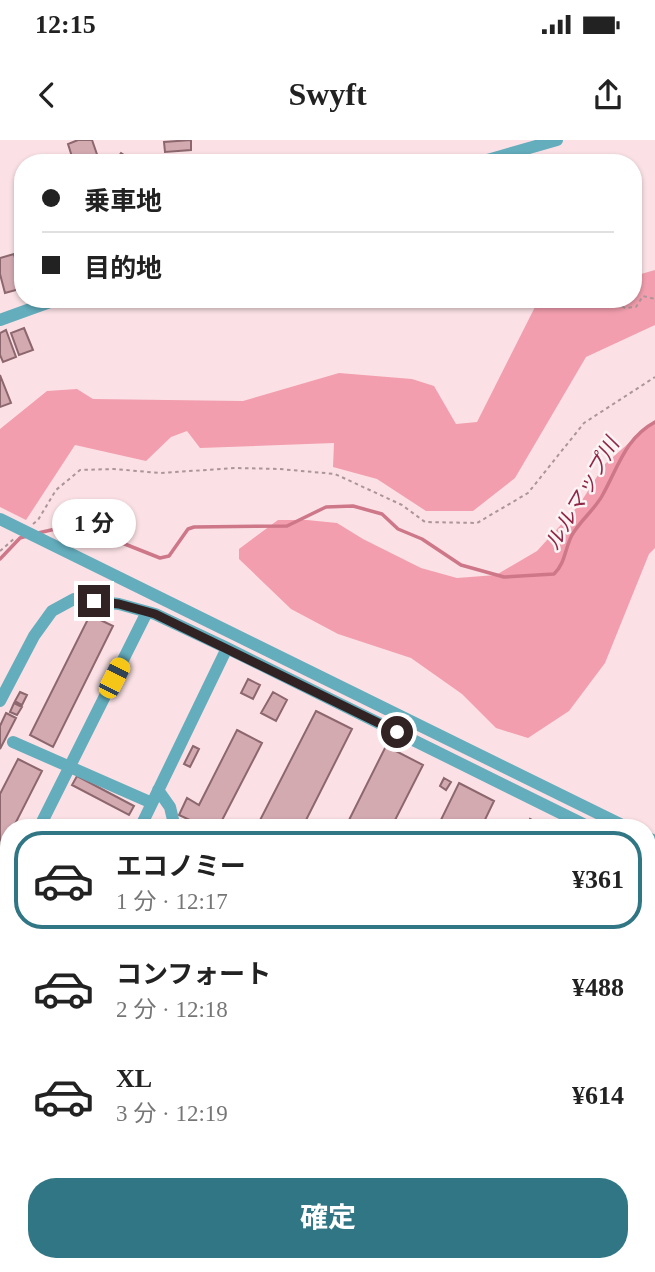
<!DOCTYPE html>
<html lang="ja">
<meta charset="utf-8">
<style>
:root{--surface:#fff;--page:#f6f6f6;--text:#222;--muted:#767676;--line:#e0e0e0;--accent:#317684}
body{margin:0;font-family:"Times New Roman","Noto Sans JP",serif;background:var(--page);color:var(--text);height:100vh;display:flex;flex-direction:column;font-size:26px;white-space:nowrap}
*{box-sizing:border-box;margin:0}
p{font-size:23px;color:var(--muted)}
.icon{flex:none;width:38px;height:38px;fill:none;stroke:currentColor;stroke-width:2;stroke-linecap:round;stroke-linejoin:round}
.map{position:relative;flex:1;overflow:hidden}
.drawer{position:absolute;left:0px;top:679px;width:656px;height:453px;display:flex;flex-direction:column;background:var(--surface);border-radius:28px 28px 0 0;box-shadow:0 2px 5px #0004}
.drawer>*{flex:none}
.top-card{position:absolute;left:14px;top:14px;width:628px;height:154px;border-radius:28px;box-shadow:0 2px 5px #0004;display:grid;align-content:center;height:154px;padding:0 28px;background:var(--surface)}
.end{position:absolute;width:32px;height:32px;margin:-16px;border:9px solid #312224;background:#fff;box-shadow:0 0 0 4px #fff}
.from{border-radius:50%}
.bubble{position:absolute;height:49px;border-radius:24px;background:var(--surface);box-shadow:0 2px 5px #0004;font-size:23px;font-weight:700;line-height:49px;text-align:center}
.car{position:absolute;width:21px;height:42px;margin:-21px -10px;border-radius:9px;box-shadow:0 0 5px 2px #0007;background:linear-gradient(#f5c518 24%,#345 0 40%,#f5c518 0 76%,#345 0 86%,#f5c518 0)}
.top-card b{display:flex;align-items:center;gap:24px;height:66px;font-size:26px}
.top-card b+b{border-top:2px solid var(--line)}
.top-card i{width:18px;height:18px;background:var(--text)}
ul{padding:12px 0 0;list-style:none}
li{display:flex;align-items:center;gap:21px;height:98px;margin:0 14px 10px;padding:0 14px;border:4px solid transparent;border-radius:28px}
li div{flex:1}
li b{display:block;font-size:26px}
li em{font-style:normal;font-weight:700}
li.on{border-color:var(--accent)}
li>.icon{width:63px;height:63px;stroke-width:1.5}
.button{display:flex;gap:14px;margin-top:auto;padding:14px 28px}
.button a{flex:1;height:80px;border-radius:28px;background:var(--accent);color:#fff;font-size:28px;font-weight:700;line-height:80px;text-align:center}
.status{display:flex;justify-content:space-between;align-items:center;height:49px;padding:0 35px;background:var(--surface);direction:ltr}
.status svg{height:19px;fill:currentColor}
header{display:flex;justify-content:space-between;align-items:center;height:91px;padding:0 28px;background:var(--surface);font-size:32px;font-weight:700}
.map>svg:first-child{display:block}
.green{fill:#f29eae}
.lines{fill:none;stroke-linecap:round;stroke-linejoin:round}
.stream{stroke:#ce7789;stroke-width:3.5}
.building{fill:#d4aab1;stroke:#8c676d;stroke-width:2}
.path{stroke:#ab9598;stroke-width:2;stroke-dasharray:3.5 3.5;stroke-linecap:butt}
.minor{stroke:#63adbd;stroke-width:12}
.route{stroke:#312224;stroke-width:9}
.labels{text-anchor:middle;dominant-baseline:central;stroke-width:5;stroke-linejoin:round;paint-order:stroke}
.water-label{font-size:21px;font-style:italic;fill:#8f2645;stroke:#fcf3f5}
</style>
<div class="status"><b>12:15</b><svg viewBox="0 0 49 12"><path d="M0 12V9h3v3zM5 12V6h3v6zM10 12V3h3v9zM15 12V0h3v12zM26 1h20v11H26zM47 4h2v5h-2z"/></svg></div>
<header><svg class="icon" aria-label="back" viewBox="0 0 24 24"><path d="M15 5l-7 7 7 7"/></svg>Swyft<svg class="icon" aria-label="share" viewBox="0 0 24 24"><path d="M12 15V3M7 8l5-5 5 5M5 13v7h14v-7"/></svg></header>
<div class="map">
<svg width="655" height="1132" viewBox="0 0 655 1132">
<rect width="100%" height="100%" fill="#fbe1e5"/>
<path class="green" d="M655 130V185L586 217 515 338 473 371H426L377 339 333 327 334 303 200 308 187 291 171 297 146 321 75 305 26 380 0 367V289L47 251 77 249 93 259 243 261 339 233 412 239 434 246 456 284 477 282 539 159H634V136Z
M655 280V408L649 414 605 523 569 571 528 598 496 588 462 554 411 518 338 494 291 469 239 419V409L278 380H307L337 383 363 399 421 428 457 438 496 435 537 411 579 365 605 324Z"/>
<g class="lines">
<path class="stream" d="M38 393 73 385 82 387 160 418 169 416 188 389 194 387 287 386 326 367 353 366 382 374 398 389 422 399 461 425 504 437 554 434C565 424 565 408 572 395 580 381 594 370 602 356 618 328 625 298 655 282
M0 419 20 398 27 396"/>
</g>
<path class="building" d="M78 0H92L100 23H74L68 4Z
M191 0V10L165 12 164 2Z
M121 13 136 23H114Z
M14 114 23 148 5 153 0 134V118Z
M24 188 33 210 19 215 11 193Z
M6 190 16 217 3 222 0 215V193Z
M0 235 11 263 0 267Z
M90 475 113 486 53 607 30 595Z
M248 539 260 545 253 559 241 553Z
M20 552 27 555 22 565 15 561Z
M273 552 287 560 276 581 261 573Z
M14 563 22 567 17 575 10 572Z
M316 571 352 589 302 688H256Z
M6 573 16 578 0 609V586Z
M237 590 262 603 218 688H189L192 681 179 675 187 658 199 665Z
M193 606 199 609 190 627 184 624Z
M386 606 423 625 391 688H345Z
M18 619 42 631 13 688H9V697L0 714V654Z
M77 636 134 666 129 675 72 645Z
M444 638 451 642 446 650 440 646Z
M459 643 494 661 481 688H437Z
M530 679 547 688H526Z
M648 769 655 773V935L648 949Z
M9 791V891L0 908V809Z
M9 1049V1101L0 1119V1067Z
M649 1105 655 1108V1116L646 1132H644L637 1128 639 1124H648Z
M185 1124H204L221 1132H181Z
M286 1124H316L312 1132H303Z
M421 1124H478L474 1132H417Z
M519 1124H540L536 1132H515Z
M557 1124H567L576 1128 574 1132H553Z"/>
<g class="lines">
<path class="path" d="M610 159 625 168 636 167 643 156 655 159
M33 384 38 380 56 350 80 330 114 329 160 333 236 328 280 329 335 334 402 365 425 382 477 383 528 353 584 283 655 237
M0 411 15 398"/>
<path class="minor" d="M477 23 557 0
M0 180 58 159
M0 379 628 688
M0 561 34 496 52 471 74 459 119 464 155 474 227 508 591 688
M13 602 152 663
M158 650 170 667 175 688
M39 688 147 472
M140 688 227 508
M648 698 655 701
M648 716 655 720
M0 767 9 749
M0 970 9 953
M0 992 9 996
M648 1008 655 993
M263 1124 280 1132
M156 1132 160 1124
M380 1132 384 1124"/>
</g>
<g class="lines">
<path class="route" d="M94 461 119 464 155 474 397 592"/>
</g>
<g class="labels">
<g class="water-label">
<text transform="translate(582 354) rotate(-60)">ルルマップ川</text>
</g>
</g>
</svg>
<i class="end from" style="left:397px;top:592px"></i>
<i class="end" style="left:94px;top:461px"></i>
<div class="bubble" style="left:52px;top:359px;width:84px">1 分</div>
<i class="car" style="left:114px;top:538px;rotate:27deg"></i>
<div class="top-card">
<b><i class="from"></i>乗車地</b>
<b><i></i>目的地</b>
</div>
<section class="drawer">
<ul>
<li class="on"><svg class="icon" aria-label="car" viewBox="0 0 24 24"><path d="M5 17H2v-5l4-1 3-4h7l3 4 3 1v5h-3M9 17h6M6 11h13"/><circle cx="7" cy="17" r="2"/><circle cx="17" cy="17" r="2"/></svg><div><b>エコノミー</b><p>1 分 · 12:17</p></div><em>¥361</em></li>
<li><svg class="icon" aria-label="car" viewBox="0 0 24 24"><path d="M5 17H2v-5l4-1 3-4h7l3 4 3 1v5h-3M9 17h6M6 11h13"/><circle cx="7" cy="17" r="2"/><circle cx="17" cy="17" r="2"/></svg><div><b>コンフォート</b><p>2 分 · 12:18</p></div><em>¥488</em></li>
<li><svg class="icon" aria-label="car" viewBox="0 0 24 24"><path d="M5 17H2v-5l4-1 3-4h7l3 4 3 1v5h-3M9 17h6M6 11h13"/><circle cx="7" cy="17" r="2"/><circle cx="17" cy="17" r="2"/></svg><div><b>XL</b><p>3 分 · 12:19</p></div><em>¥614</em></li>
</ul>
<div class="button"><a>確定</a></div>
</section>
</div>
